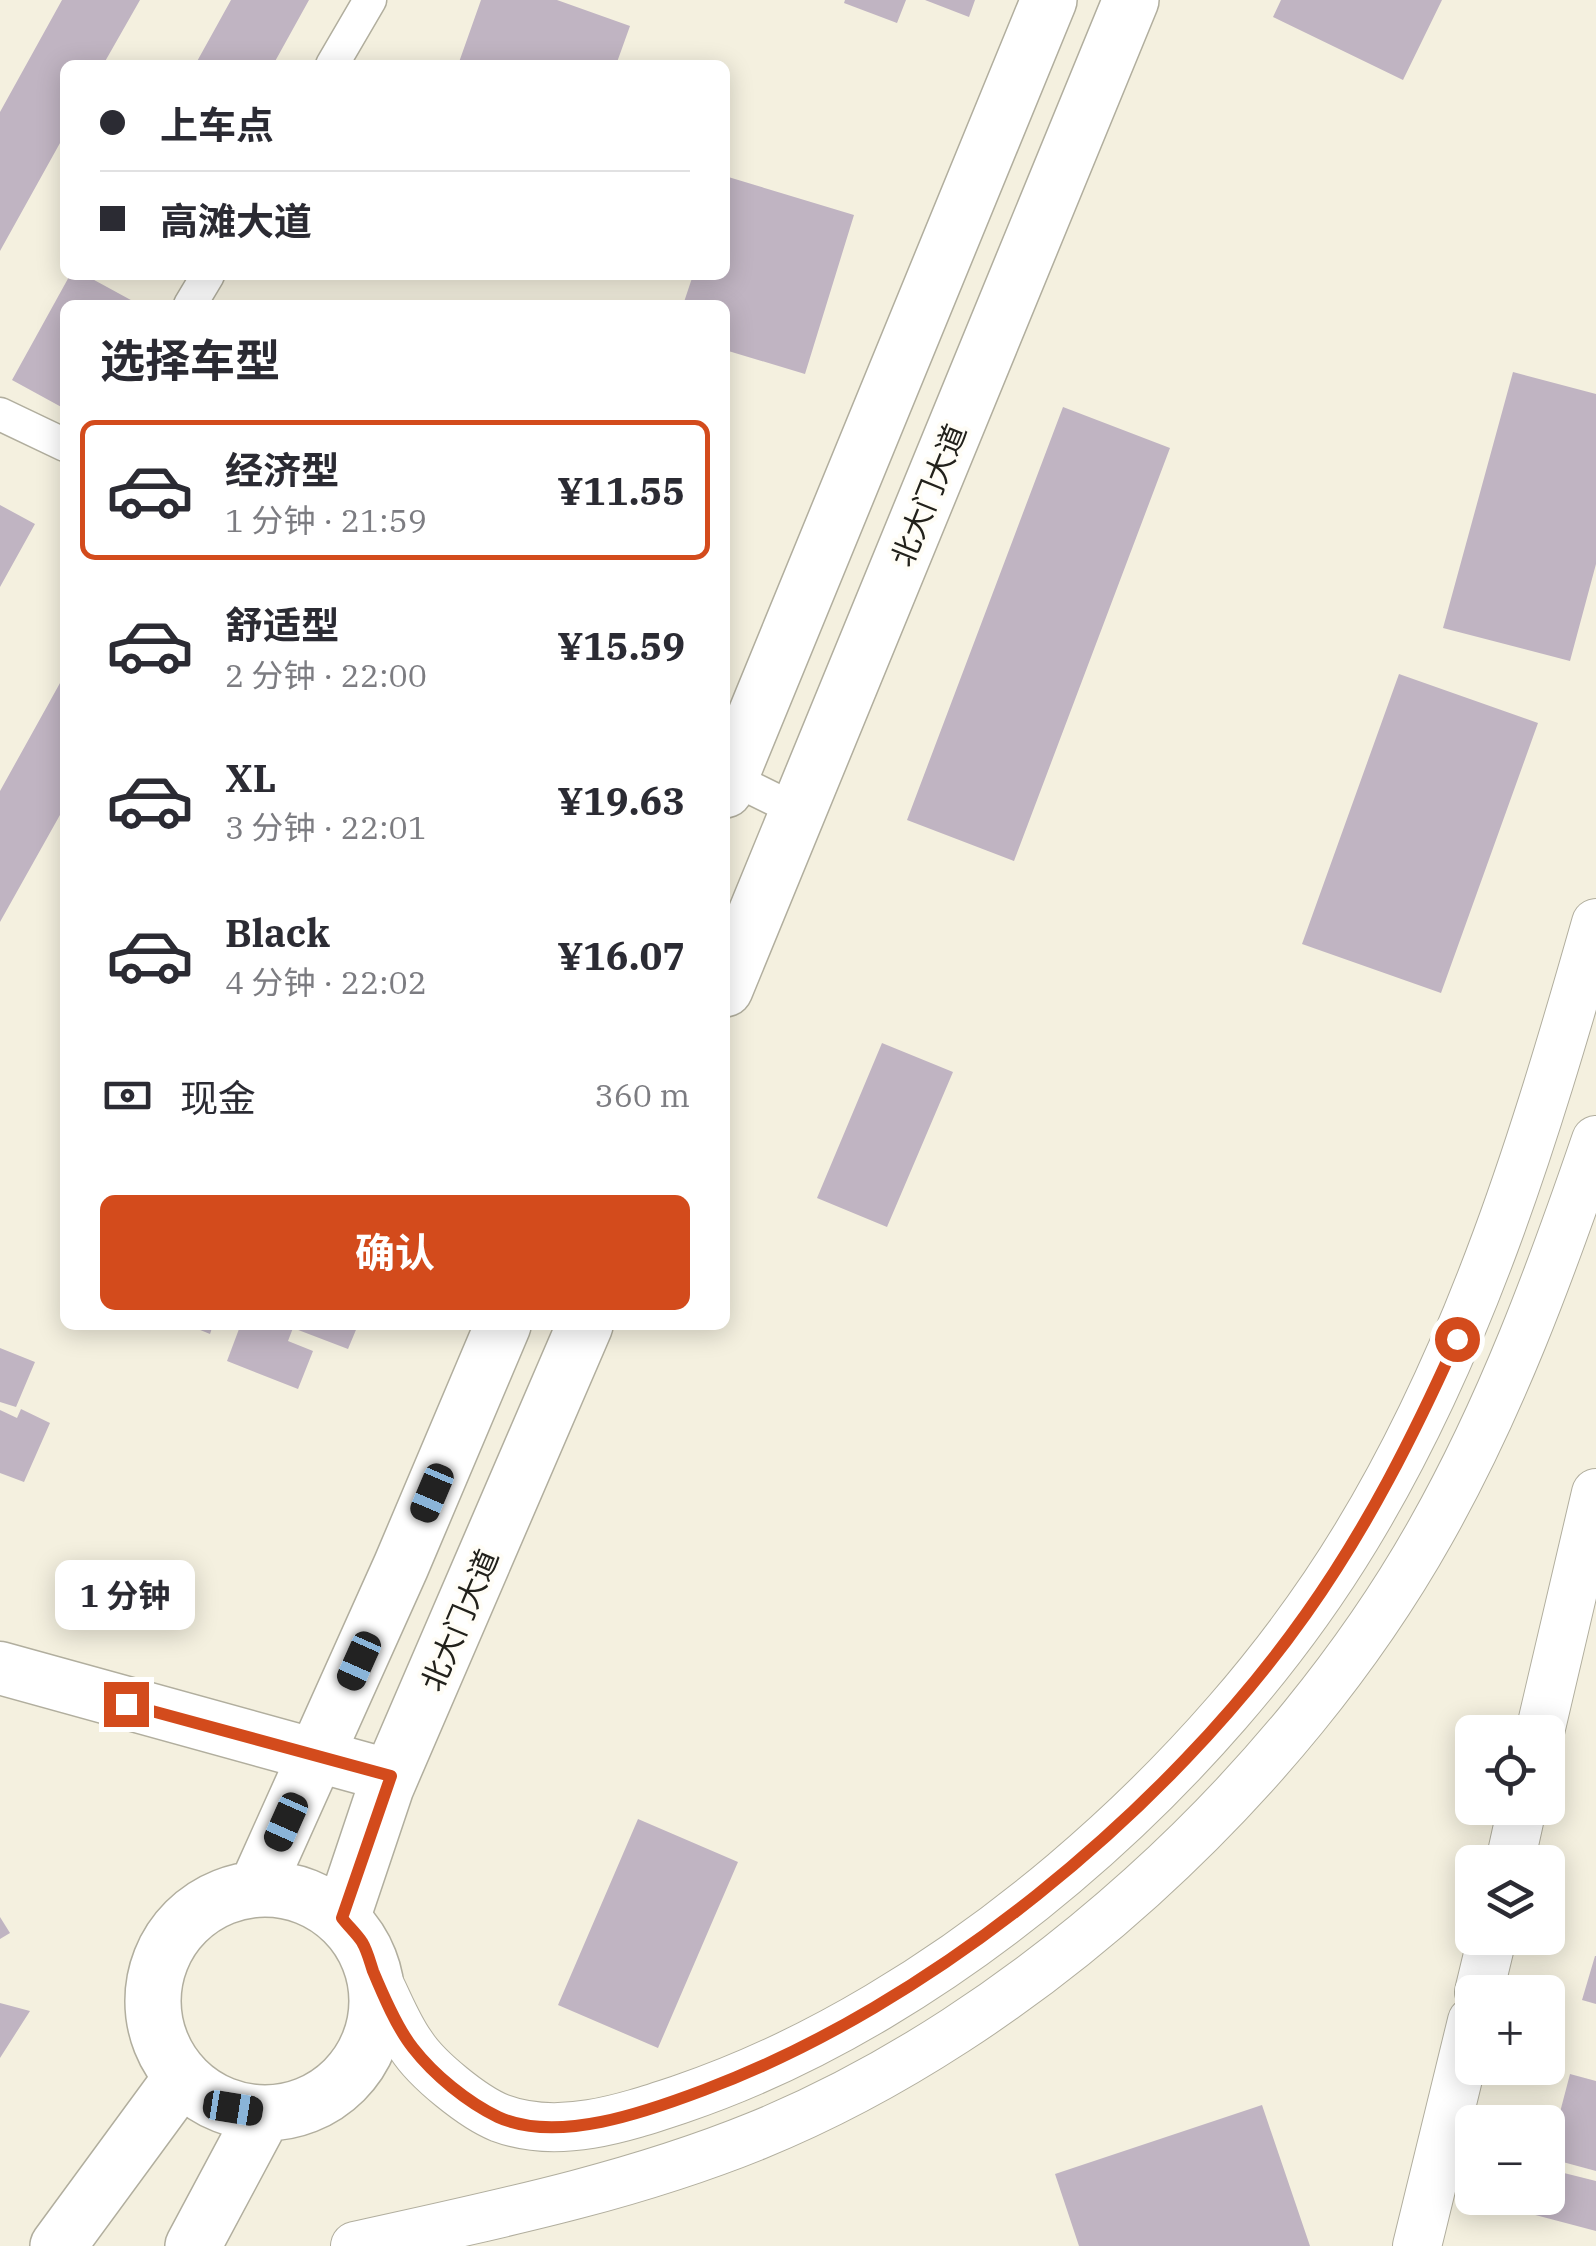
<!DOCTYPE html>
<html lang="zh">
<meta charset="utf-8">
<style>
:root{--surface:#fff;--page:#f7f7f7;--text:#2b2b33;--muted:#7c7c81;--line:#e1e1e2;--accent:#d34b1c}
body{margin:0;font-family:"IBM Plex Serif","Noto Sans SC",serif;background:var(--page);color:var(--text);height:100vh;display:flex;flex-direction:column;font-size:38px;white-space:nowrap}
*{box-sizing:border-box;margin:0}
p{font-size:32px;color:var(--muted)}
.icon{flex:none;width:55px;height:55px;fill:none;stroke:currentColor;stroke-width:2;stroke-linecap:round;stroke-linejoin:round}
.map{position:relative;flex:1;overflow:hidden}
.panel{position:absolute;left:60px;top:300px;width:670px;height:1030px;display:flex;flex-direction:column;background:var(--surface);border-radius:15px;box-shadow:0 5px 25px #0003}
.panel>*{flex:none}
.guide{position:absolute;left:60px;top:60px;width:670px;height:220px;border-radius:15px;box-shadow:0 5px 25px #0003;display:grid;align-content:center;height:220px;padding:0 40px;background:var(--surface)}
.fabs{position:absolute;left:1455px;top:1715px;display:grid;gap:20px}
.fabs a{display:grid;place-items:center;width:110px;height:110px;border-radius:15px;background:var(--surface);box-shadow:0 5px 25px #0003;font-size:50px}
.end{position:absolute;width:45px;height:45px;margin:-22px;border:12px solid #d34b1c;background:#fff;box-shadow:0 0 0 5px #fff}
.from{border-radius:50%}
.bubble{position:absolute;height:70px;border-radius:15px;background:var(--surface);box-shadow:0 5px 25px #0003;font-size:32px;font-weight:700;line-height:70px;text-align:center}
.car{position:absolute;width:30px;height:60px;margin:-30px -15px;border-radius:12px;box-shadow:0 0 8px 2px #0007;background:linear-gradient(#222 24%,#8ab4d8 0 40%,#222 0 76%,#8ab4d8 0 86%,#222 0)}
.guide b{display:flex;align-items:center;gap:35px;height:95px;font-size:38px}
.guide b+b{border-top:2px solid var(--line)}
.guide i{width:25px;height:25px;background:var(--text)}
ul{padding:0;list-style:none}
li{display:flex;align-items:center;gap:30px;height:140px;margin:0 20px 15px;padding:0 20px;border:5px solid transparent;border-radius:15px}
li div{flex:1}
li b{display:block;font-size:38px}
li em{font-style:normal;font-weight:700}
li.selected{border-color:var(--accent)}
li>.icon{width:90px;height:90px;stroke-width:1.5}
h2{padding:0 40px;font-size:45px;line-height:120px}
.pay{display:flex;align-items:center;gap:25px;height:110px;padding:0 40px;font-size:38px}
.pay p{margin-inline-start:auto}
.action{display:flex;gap:20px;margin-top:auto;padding:20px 40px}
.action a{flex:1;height:115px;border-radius:15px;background:var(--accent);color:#fff;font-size:40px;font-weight:700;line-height:115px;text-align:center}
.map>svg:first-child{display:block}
.building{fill:#c0b4c2}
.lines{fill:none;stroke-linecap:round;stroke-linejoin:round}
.street-casing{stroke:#b1ae9e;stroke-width:35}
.secondary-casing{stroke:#b1ae9e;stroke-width:50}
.primary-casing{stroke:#b1ae9e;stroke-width:55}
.highway-casing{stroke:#b1ae9e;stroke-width:58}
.street{stroke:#fff;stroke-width:32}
.secondary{stroke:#fff;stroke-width:48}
.primary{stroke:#fff;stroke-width:52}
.highway{stroke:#fff;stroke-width:55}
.route{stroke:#d34b1c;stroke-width:12}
.labels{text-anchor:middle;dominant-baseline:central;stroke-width:8;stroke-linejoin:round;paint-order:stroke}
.street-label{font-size:30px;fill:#22211b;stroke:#fffdf6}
</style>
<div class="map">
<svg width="1596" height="2246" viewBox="0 0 1596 2246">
<rect width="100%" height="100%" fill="#f4f0df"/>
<path class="building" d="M62 0H140L103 65H65V134L0 251V112Z
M231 0H309L273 65H195Z
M481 0H557L630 26 616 65H458Z
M845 0H906L897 23 844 3Z
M925 0H975L969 17Z
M1281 0H1442L1403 80 1273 17Z
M725 176 854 215 805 374 725 350V305H683L693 275H725Z
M70 275H85L140 305H65V409L12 380Z
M1513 372 1596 394V564L1570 661 1443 628Z
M1063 407 1170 448 1014 861 907 820Z
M0 505 35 524 0 587Z
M65 674V806L0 922V791Z
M1399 674 1538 723 1441 993 1302 944Z
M882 1043 953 1072 887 1227 817 1198Z
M188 1325H213L210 1334Z
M229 1325H358L348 1349 293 1328 288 1341 313 1351 298 1389 227 1361 239 1329Z
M0 1348 35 1362 16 1407 0 1402Z
M21 1409 50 1423 24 1482 0 1473V1410L17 1418Z
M638 1819 738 1862 658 2048 558 2005Z
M0 1917 10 1933 0 1939Z
M1595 1956H1596V2004L1582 2000Z
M0 2003 30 2011 0 2058Z
M1570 2074 1596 2081V2171L1548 2158Z
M1262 2105 1310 2246H1079L1055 2174Z
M1548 2169 1596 2181V2231L1524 2212 1528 2198H1548Z"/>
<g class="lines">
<g class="street-casing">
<path id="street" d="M332 65 370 0
M190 305 208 275
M0 414 65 445
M725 775 798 811"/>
</g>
<g class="secondary-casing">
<path id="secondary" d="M1540 1732 1596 1493
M1510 1862 1522 1808
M375 1976C387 1998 396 2024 411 2045 427 2070 473 2107 500 2118 559 2140 624 2118 681 2099 946 2009 1212 1775 1356 1537 1471 1348 1536 1134 1596 923
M1479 1992 1492 1938
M355 2246C490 2216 628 2188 756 2136 1026 2026 1289 1784 1431 1531 1501 1407 1550 1274 1596 1140
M1417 2246 1472 2021"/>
</g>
<g class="primary-casing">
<path id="primary" d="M0 1668 391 1776"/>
</g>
<g class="highway-casing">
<path id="highway" d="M725 790 1049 0
M725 989 1131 0
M256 1889 401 1566 503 1325
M153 2001a112 112 0 1 1 224 0a112 112 0 1 1-224 0Z
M342 1918 386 1787 585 1325
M58 2246 182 2077
M193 2246 264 2113"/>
</g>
<use href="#street" class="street"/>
<use href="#secondary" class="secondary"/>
<use href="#primary" class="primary"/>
<use href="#highway" class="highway"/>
</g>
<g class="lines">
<path class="route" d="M126 1704 391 1776 342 1918C348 1926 356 1933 362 1942 367 1950 370 1962 373 1971 383 1995 397 2028 413 2048 434 2075 467 2102 498 2117 557 2144 646 2112 704 2090 931 2005 1166 1812 1306 1614 1367 1528 1414 1435 1457 1339"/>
</g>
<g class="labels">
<g class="street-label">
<text transform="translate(928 495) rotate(-68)">北大门大道</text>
<text transform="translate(459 1620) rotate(-67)">北大门大道</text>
</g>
</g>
</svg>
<div class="fabs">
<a><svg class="icon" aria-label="locate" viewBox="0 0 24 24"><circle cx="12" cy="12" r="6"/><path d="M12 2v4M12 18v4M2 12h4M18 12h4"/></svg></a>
<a><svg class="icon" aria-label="layers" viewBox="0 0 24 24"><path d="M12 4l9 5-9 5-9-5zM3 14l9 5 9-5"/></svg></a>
<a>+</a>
<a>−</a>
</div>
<i class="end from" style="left:1457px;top:1339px"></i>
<i class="end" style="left:126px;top:1704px"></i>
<div class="bubble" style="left:55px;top:1560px;width:140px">1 分钟</div>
<i class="car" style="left:432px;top:1493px;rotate:203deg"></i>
<i class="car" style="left:359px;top:1661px;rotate:204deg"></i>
<i class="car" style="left:286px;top:1822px;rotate:204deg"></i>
<i class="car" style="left:233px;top:2108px;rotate:99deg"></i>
<div class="guide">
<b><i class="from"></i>上车点</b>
<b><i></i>高滩大道</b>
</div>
<section class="panel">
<h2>选择车型</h2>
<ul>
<li class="selected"><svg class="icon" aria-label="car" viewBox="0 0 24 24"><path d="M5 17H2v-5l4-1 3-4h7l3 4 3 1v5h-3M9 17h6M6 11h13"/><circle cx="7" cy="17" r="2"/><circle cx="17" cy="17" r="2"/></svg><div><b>经济型</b><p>1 分钟 · 21:59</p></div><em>¥11.55</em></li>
<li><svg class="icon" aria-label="car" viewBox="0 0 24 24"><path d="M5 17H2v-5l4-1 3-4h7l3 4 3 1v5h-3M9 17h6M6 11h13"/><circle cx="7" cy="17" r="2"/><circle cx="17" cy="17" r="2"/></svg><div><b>舒适型</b><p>2 分钟 · 22:00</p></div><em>¥15.59</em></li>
<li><svg class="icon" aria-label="car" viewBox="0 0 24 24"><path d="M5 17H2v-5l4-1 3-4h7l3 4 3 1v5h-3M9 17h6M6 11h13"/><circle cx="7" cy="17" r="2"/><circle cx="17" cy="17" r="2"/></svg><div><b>XL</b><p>3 分钟 · 22:01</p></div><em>¥19.63</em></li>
<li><svg class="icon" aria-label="car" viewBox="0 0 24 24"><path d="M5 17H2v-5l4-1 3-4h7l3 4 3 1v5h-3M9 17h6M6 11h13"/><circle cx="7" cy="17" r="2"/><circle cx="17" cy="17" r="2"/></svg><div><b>Black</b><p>4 分钟 · 22:02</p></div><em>¥16.07</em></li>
</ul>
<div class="pay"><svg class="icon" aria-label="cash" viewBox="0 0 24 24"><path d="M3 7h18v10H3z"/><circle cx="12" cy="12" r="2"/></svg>现金<p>360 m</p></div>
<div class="action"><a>确认</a></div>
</section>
</div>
